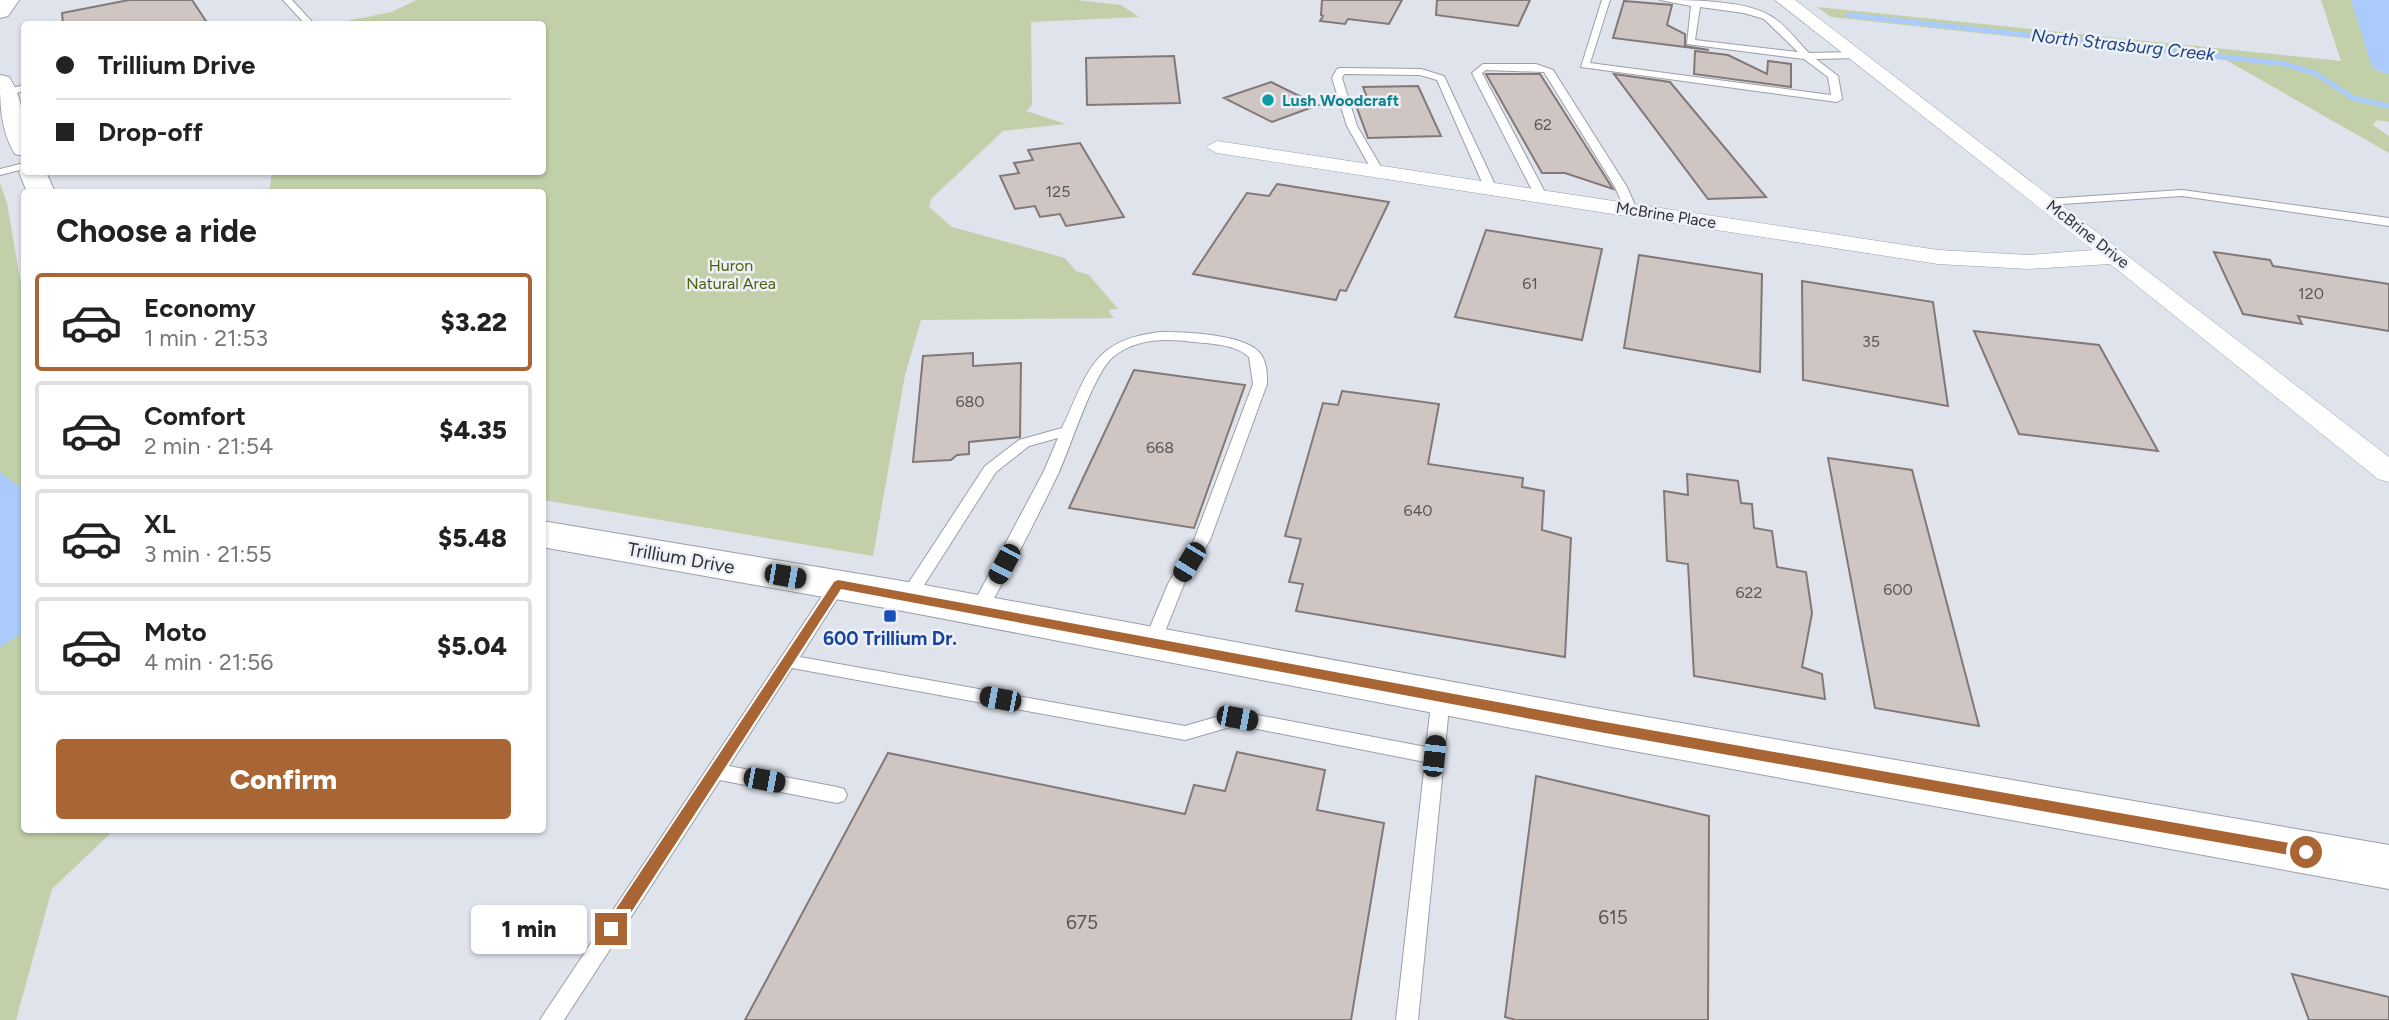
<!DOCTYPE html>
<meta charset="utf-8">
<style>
:root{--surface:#fff;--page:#f2f2f2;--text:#222;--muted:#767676;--line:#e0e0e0;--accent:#a96634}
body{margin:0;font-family:Figtree,sans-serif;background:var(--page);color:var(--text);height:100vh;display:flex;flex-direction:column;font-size:26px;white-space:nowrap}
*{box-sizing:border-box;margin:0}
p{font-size:23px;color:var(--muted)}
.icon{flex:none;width:38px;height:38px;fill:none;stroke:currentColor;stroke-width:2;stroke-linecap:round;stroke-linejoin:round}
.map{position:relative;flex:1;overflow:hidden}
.side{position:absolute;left:21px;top:189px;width:525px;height:644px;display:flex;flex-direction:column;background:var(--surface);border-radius:7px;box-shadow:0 2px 5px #0004}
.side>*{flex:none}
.hud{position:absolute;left:21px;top:21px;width:525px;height:154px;border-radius:7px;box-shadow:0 2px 5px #0004;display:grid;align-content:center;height:154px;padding:0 35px;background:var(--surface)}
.end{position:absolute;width:32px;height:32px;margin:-16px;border:9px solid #a96634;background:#fff;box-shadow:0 0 0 4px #fff}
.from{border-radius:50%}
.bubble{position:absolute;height:49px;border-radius:7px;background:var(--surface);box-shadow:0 2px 5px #0004;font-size:23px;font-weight:800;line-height:49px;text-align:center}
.car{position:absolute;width:21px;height:42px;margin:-21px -10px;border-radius:9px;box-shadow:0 0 5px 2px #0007;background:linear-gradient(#222 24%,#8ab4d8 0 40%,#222 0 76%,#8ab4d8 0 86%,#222 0)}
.hud b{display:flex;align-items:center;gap:24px;height:66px;font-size:26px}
.hud b+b{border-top:2px solid var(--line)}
.hud i{width:18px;height:18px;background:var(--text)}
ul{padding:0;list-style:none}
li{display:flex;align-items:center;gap:21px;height:98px;margin:0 14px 10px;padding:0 21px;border:4px solid var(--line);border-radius:7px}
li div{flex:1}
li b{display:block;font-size:26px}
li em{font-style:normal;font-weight:800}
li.selected{border-color:var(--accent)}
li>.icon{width:63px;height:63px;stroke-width:1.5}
h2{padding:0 35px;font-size:32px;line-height:84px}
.action{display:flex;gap:14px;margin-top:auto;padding:14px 35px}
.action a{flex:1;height:80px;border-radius:7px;background:var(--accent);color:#fff;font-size:28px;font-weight:800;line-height:80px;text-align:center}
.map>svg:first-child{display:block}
.green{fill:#c2d0a9}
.water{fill:#aacbfc}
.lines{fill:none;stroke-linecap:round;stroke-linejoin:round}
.stream{stroke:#aacbfc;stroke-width:5}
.building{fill:#cfc5c2;stroke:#827876;stroke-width:2}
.lane-casing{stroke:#9b9fa7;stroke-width:2}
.street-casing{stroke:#9b9fa7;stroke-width:1}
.secondary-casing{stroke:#9b9fa7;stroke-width:2}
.lane{fill:#fff;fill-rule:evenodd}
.street{fill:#fff;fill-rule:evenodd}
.secondary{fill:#fff;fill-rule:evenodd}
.route{fill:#a96634}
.culture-dot{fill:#0f9aa8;stroke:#edf0f9;stroke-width:2.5}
.transit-dot{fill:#1a4fb4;stroke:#edf0f9;stroke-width:2.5}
.labels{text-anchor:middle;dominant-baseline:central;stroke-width:5;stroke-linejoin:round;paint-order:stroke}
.far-culture-label{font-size:16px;font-weight:bold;fill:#0d838f;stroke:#edf0f9;text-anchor:start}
.number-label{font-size:16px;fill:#585658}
.far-street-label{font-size:16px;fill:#303135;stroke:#edf0f9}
.far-park-label{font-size:16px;fill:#4d610a;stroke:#edf0f9}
.far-water-label{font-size:18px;font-style:italic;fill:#1b427c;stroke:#edf0f9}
.street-label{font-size:19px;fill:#303135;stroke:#edf0f9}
.transit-label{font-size:19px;font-weight:bold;fill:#164399;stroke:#edf0f9}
.near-number-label{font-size:19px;fill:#585658}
</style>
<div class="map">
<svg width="2389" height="1020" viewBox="0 0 2389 1020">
<rect width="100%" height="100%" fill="#dfe3ec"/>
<path class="green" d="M417 0H1077L1121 5 1139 17 1031 22 1032 105 1026 111 1066 124 1003 131 931 199 929 207 952 227 1065 258 1076 271 1089 275 1118 309 1108 310 1114 318 921 320 905 375 873 556 543 500 542 192H269L272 172H542V24H333L391 12Z
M2321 0H2351L2376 70 2389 74V122L2377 120 2373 125 2389 136V153L2226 60 1831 17 1817 7 2341 61Z
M0 183 7 203 24 302V830H114L52 889 16 1020H0Z"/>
<path class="water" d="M2351 0H2389V74L2376 70 2371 64Z
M0 472 24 490V632L0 647Z"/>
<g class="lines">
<path class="stream" d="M1848 15 2285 64 2315 73 2353 98 2389 106"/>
</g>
<path class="building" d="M129 0H192L208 24H63L62 13Z
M1322 0H1402L1389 24 1348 19 1345 24 1320 21 1323 16 1321 15Z
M1437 0H1530L1518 26 1436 15Z
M1624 1 1672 5 1667 25 1685 34V46L1709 50 1613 38Z
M1695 51 1728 55 1767 74 1768 61 1791 64V87L1694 74Z
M1174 56 1180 103 1087 105 1086 58Z
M1486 74H1540L1613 189 1565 173H1542Z
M1614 74 1670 82 1766 197 1708 199Z
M1271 82 1318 105 1272 122 1224 98Z
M1418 86 1441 136 1368 138 1354 100H1368L1363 87Z
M1080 143 1124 217 1066 226 1060 214 1040 217 1035 206 1015 209 1000 176 1019 173 1014 163 1033 160 1028 150Z
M1277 184 1389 202 1346 291 1340 290 1336 300 1193 274 1247 193 1269 196Z
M1486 230 1602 249 1582 340 1455 317Z
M2214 252 2270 260 2273 266 2389 284V331L2298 316 2302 324 2243 314Z
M1639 255 1762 274 1760 372 1624 348Z
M1802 281 1933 302 1948 406 1803 380Z
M1974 331 2099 345 2158 451 2019 434Z
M973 353V366L1021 363 1020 437 969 442V454L957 455 951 460 913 462 923 356Z
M1134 370 1245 385 1194 528 1069 508Z
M1342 391 1439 404 1428 464 1523 478 1522 487 1544 491 1542 530 1571 538 1565 657 1296 611 1303 584 1289 582 1301 539 1285 536 1323 403 1338 405Z
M1828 458 1912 470 1979 726 1875 708Z
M1687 474 1738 481 1741 503 1752 504 1754 528 1772 531 1777 567 1806 572 1812 613 1802 667 1822 674 1825 699 1694 676 1688 564 1667 561 1664 491 1688 495Z
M1237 752 1325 770 1317 810 1384 823 1351 1020H745L888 753 1185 814 1194 785 1225 791Z
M1536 776 1709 816 1708 1020H1516L1505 1017Z
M2292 974 2389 997V1020H2309Z"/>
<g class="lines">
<g class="lane-casing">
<path id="lane" d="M283 0H292L314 24H305Z
M1602 0H1610L1590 63 1831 95 1828 77 1804 59 1687 44 1691 6 1660 0C1690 0 1743 0 1769 15 1784 23 1797 41 1809 53L1856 52 1861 55 1856 58 1816 59 1838 76 1842 99 1837 102 1581 67ZM1700 7 1744 13 1764 19 1798 52 1695 40Z
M1536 64 1553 70 1627 187 1637 210 1635 212H1627L1625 210 1615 187 1544 72 1486 70 1482 73 1547 196 1541 199 1535 196 1472 73 1483 64Z
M1340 68 1421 69 1444 76 1497 189 1495 191 1485 189 1437 80 1420 75 1344 74 1342 78 1357 126 1384 172 1374 174 1347 126 1332 78 1337 69Z
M24 85V91L4 96 0 94V91Z
M24 163V169L0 175V169Z
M2182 190 2389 218V226L2182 196 2047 205 2041 202 2047 199Z
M1161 332C1184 332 1243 334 1259 352 1267 361 1267 373 1267 384L1210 540 1184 584 1158 649H1146L1143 644 1168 584 1194 540 1253 384 1249 357C1235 344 1212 344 1194 342 1167 338 1135 338 1113 357 1093 374 1071 446 1059 472 1036 520 1011 569 985 614H973L970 610 1044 471 1058 438 1029 446 996 472 914 601H902L900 597 902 593 985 466 1019 440 1062 428C1088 373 1092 339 1161 332Z
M838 579 844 581 846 585 800 657 1185 726 1237 711 1426 747 1432 697 1435 692 1441 690 1447 692 1450 697 1418 1020H1396L1425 762 1237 725 1185 740 792 668 729 766 837 787 844 789 847 795 844 801 837 803 720 780 564 1020H540L832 581Z"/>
</g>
<g class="street-casing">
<path id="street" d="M1775 0H1795L2389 457V482L2378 479 2110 264 2029 269 1938 264 1217 153 1206 147 1217 141 1938 250 2029 255 2093 250Z"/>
</g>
<g class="secondary-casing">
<path id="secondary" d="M0 0H19L8 16 0 18Z
M0 75 9 77C25 101 24 128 24 156L15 154C0 130 0 102 0 75Z
M23 166 24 172H46L55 192H27L19 172Z
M542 521 908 582 1606 710 2389 845V889L1606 746 908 612 542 547Z"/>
</g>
<use href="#lane" class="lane"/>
<use href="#street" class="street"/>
<use href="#secondary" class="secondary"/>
</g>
<path class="route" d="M838 580 1605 722 2306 846 2314 852 2306 858 1605 733 841 589 617 934H606V924L834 582Z"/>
<circle class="culture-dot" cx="1268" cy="100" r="7"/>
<rect class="transit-dot" x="883" y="609" width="14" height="14" rx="3.5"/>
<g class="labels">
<g class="far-culture-label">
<text x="1282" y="100">Lush Woodcraft</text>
</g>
<g class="number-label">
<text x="1543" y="124">62</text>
<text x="1058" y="191">125</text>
<text x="1530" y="283">61</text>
<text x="2311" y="293">120</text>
<text x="1871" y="341">35</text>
<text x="970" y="401">680</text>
<text x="1160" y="447">668</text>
<text x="1418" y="510">640</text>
<text x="1898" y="589">600</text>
<text x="1749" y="592">622</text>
</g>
<g class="far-street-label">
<text transform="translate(1666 215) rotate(9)">McBrine Place</text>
<text transform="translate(2088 234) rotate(38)">McBrine Drive</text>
</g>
<g class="far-park-label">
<text x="731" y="265">Huron<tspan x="731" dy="18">Natural Area</tspan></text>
</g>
<g class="far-water-label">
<text transform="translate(2123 45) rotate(6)">North Strasburg Creek</text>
</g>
<g class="street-label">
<text transform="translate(681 558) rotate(10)">Trillium Drive</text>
</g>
<g class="transit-label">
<text x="890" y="638">600 Trillium Dr.</text>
</g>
<g class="near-number-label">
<text x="1613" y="917">615</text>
<text x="1082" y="922">675</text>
</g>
</g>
</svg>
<i class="end from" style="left:2306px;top:852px"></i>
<i class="end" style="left:611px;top:929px"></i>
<div class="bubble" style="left:471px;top:905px;width:116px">1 min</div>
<i class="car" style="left:1189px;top:562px;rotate:211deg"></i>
<i class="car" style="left:1004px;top:564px;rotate:208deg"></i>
<i class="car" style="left:785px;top:576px;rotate:100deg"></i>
<i class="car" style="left:1000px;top:699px;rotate:281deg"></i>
<i class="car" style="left:1237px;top:718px;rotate:101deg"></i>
<i class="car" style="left:1434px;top:756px;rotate:6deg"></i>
<i class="car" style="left:764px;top:780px;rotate:101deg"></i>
<div class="hud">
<b><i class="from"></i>Trillium Drive</b>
<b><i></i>Drop-off</b>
</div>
<section class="side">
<h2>Choose a ride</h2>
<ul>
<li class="selected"><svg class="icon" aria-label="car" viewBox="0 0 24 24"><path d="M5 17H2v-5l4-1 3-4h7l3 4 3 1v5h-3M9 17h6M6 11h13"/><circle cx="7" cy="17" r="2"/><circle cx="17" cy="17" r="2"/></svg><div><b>Economy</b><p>1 min · 21:53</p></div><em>$3.22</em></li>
<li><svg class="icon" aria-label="car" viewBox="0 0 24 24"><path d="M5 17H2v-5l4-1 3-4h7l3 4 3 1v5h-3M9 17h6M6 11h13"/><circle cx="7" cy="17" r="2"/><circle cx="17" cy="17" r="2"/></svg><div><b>Comfort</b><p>2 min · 21:54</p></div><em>$4.35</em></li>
<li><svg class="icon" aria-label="car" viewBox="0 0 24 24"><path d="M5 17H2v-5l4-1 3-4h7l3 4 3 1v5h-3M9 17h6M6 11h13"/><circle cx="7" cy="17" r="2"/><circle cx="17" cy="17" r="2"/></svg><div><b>XL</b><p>3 min · 21:55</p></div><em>$5.48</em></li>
<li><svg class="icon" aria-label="car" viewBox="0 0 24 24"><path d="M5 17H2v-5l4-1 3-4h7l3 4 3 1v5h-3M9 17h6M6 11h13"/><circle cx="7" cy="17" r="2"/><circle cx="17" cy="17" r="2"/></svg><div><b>Moto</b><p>4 min · 21:56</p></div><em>$5.04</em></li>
</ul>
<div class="action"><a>Confirm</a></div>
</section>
</div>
